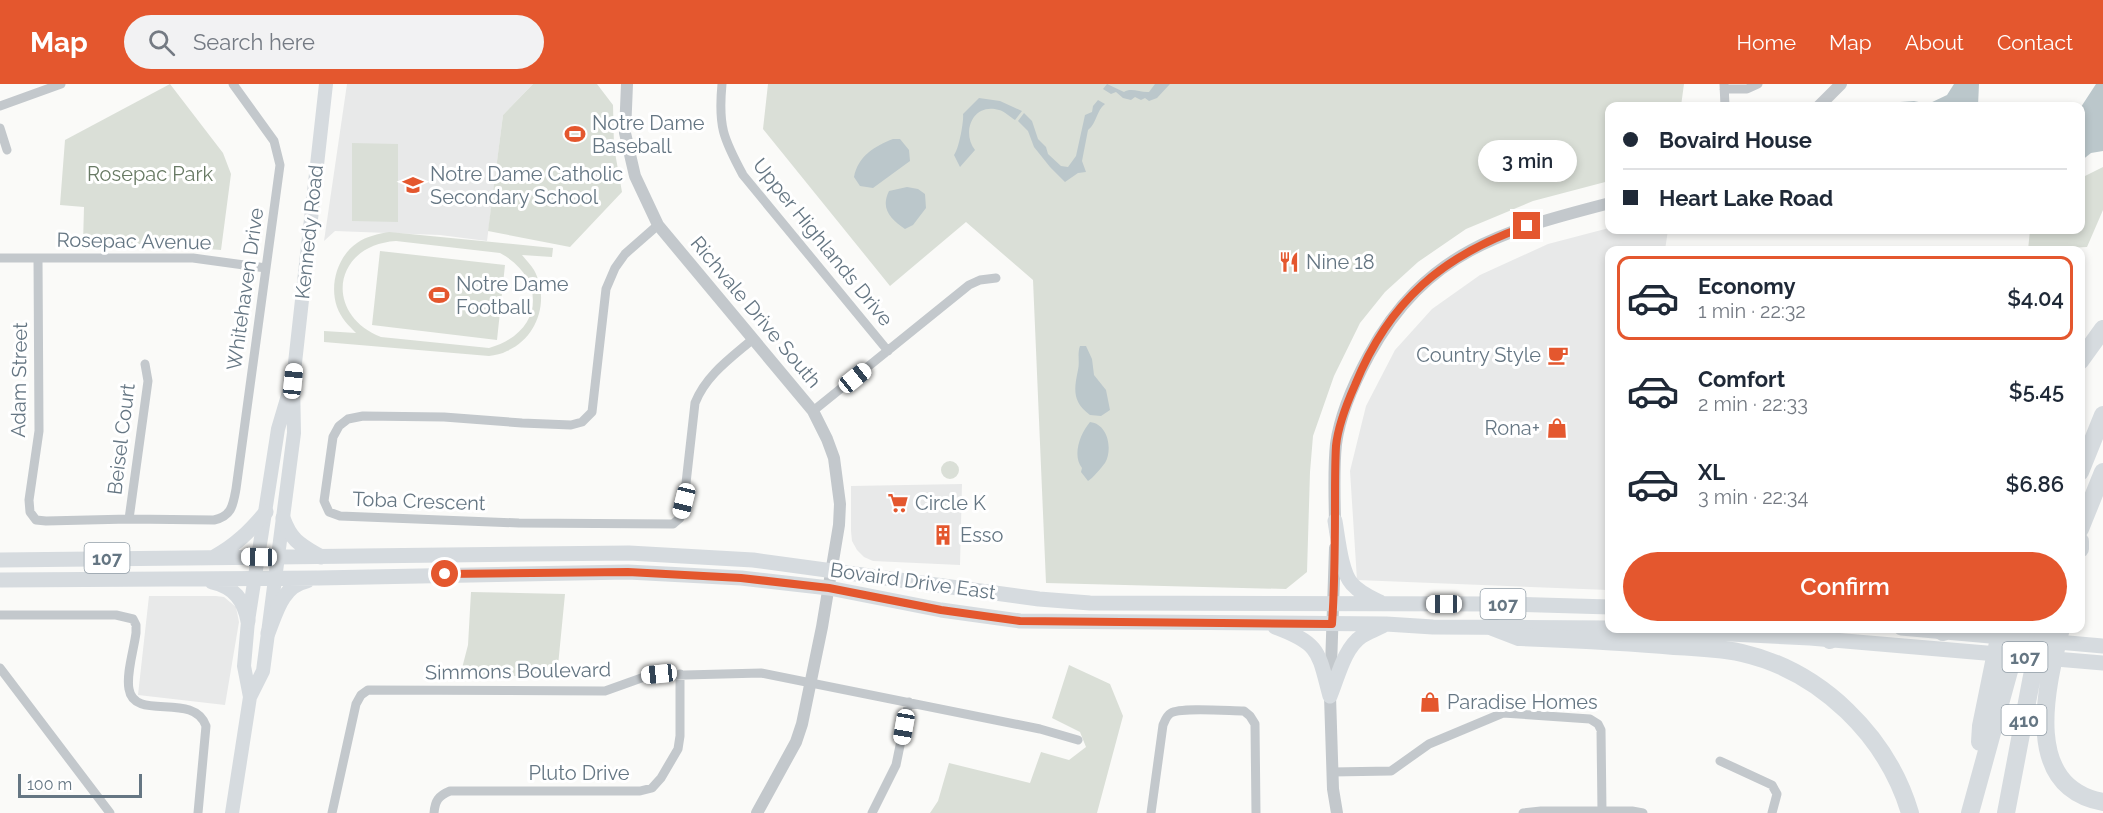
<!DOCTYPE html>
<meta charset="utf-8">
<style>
:root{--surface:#fff;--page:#f2f2f3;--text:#1f2937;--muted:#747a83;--line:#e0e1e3;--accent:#e4572e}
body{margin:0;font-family:Raleway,sans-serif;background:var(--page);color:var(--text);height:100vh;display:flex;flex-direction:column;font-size:22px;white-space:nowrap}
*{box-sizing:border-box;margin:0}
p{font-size:20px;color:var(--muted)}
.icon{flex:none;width:33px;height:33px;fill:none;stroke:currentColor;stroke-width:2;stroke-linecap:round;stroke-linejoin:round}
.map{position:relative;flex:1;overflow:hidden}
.drawer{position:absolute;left:1605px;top:162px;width:480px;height:387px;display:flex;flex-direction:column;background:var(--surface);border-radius:12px;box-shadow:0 3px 9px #0003}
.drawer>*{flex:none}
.guide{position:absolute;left:1605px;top:18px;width:480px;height:132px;border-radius:12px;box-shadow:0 3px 9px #0003;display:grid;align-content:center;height:132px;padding:0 18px;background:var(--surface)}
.scale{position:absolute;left:18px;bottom:15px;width:124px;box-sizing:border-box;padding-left:6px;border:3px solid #657683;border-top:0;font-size:16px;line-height:21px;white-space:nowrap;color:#657683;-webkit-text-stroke:4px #fff;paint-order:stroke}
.end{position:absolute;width:27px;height:27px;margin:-14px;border:8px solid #e4572e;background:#fff;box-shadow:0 0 0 3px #fff}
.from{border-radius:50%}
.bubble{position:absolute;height:42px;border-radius:21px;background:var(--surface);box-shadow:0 3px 9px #0003;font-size:20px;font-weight:600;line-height:42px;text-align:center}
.car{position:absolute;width:18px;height:36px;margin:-18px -9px;border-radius:8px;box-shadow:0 0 4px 2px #0007;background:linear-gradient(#fff 24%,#345 0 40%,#fff 0 76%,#345 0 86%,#fff 0)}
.guide b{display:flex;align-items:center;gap:21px;height:57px;font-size:22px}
.guide b+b{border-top:2px solid var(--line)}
.guide i{width:15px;height:15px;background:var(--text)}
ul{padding:10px 0 0;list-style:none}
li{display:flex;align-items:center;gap:18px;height:84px;margin:0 12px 9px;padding:0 6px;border:3px solid transparent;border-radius:12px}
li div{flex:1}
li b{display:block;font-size:22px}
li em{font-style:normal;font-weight:600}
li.selected{border-color:var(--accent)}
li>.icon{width:54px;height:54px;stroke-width:1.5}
.button{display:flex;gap:12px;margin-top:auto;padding:12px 18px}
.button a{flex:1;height:69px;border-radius:36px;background:var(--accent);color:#fff;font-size:24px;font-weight:600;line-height:69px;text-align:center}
header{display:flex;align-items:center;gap:36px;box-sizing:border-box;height:84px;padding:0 30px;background:var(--accent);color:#fff}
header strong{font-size:28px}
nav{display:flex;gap:33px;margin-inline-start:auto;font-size:21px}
.search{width:420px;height:54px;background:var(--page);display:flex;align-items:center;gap:15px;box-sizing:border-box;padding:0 21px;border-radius:33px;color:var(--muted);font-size:22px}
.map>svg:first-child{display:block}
.built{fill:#e8e9e9}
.green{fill:#dadfd7;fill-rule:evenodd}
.water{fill:#bbc7cb}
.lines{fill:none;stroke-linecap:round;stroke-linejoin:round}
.minor{stroke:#c3c8cc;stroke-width:9}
.tertiary{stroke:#c3c8cc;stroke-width:12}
.secondary{stroke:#d6dbdf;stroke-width:14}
.primary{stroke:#d6dbdf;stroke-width:15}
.motorway{stroke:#d6dbdf;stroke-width:18}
.route{stroke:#e4572e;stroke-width:8}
.labels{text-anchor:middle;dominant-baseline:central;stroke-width:6;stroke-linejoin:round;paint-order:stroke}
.shield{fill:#fff;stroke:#939fa8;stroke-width:1.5}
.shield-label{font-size:18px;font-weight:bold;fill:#657683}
.poi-label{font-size:20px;fill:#657683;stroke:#fff;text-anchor:start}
.park-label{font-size:20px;fill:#687a64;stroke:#fff}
.street-label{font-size:20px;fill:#657683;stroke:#fff}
</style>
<header>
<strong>Map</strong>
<div class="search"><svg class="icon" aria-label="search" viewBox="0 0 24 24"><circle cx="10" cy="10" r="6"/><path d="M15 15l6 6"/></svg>Search here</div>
<nav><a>Home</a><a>Map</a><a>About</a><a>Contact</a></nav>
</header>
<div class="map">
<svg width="2103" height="729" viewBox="0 0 2103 729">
<rect width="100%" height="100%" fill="#fafaf8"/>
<path class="built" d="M347 0H533L503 31 487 157 440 151 335 147 324 157Z
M1609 144 1668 146 1665 166H1610L1609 506 1357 496 1350 387 1366 322 1395 266 1432 225 1480 191 1548 160Z
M962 400 960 481 873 477 864 473 857 466 852 457 851 447V402Z
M149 512H216L224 513 236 523 239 538 225 621 138 611Z"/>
<path class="green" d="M170 0 223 69 231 90 221 166 144 160H83L84 123 60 121 65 56Z
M533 0H597L613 21 614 63 622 108 570 163 488 147 503 31Z
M768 0H1684L1681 22H1610L1609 97 1533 117 1466 145 1418 178 1385 208 1360 239 1334 292 1313 352 1310 388 1307 488 1286 505 1046 499 1033 196 966 138 890 202 763 45Z
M352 59 398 60V138L352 137Z
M2103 83V126L2087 163 2028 166 2030 146H2080L2081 94Z
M389 148 553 164 552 173 522 171C526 176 531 181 534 186 550 215 538 254 507 267 502 270 495 271 489 272L324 258V247L356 249C348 241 341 234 337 223 329 200 338 172 357 159 367 152 378 150 389 148ZM396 157 500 169C548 195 543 249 489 264L381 253C323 230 333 161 396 157Z
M380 167 505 181 497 256 372 241Z
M941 386a9 9 0 1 1 18 0a9 9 0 1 1-18 0Z
M471 508 565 510 557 592H460L468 561Z
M1069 581 1110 600 1123 632 1097 729H930L938 717 949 679 1030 699 1041 668 1069 676 1086 663 1080 648 1052 634Z"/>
<path class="water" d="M1107 0 1124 8C1131 3 1141 9 1149 8L1155 0H1170L1157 14 1149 17 1145 14 1141 16 1135 13 1131 16 1123 14 1116 8 1111 10 1103 5Z
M1954 0H1979L1978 22H1897L1900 18 1914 17 1928 20 1947 11Z
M2096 0H2103V67L2091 69 2081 77V23Z
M979 14 1000 17 1022 27 1015 36C1010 33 1004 27 999 26 973 18 961 48 975 66L960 83 954 71C959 65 964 37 963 30Z
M1098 16 1105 20C1096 27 1097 39 1088 46L1082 77 1086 88 1078 89 1065 98 1050 83 1034 63 1028 47 1018 37 1024 29 1032 37 1038 55 1046 63 1048 70 1061 82 1068 83 1076 72 1085 31 1092 28 1093 22Z
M893 55H900L909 66 910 77 873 104 860 102 854 93C858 72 875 62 893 55Z
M907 103 918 105 925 110 926 124 913 141 905 145C891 135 880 125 889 107Z
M1080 262H1086L1092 275 1094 291 1106 306 1110 326 1101 332 1090 331C1072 318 1074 305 1078 286 1080 278 1077 270 1080 262Z
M1090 338C1108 340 1113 365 1105 379 1102 383 1092 395 1088 397L1081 388 1082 384C1072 371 1080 350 1090 338Z"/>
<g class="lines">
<path class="minor" d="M722 0C718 42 723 54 743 91L888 267
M1724 0 1725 22
M1724 5H1747L1758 0
M0 22 61 0
M0 44 7 66
M658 141 625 170 615 184 606 205 592 328 582 338 571 341 522 339 444 333 363 332 348 335 339 342 333 353 324 417 329 428 340 432 519 439 673 440 680 434 684 417 695 319C706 291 731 274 753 255
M0 174H193L266 184
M38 174 39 347 29 416 30 428 36 436 46 437 129 435 214 436C232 432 233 421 236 405L280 81 274 57 233 0
M813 327 969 201 980 196 996 194
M129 435 148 297 145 280
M0 531H116L133 535 136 541V549C134 565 126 590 129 605 134 638 194 607 206 642L198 729
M0 584 110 729
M1720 677 1772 701 1777 710 1772 729
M1332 688 1391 687 1429 660 1503 629 1590 635 1598 640 1601 646 1602 727
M332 729 356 620 361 611 368 606 605 607 647 592 761 589 1040 645 1078 656
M434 729C435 717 438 712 450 707H640L652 704 661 694 678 665 680 652V590
M872 729 896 681 909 618
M1151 729 1163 641C1165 637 1166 632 1171 629 1181 623 1230 627 1244 627L1250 632 1255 640 1256 729
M1523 729 1541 727H1632L1643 729"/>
<path class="tertiary" d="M627 0 625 49 635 92 658 141 813 327 827 355 834 374 840 420 839 441 822 543 802 640 796 658 757 729
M1819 22 1841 0
M1335 446C1335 418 1333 388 1336 360 1340 330 1355 297 1369 271 1426 167 1502 147 1610 119
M1335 464 1330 612 1333 705 1337 729"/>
<path class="secondary" d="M250 613 244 582 248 537 278 345 289 308
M232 729 250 613 263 587 268 549 294 349 293 297 326 0"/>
<path class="primary" d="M283 434C291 457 301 461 321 473
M1335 437C1338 454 1341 488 1352 500 1360 509 1370 513 1380 518
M214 473C236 461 250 447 266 428
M0 476 629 469 753 476 1039 515 1090 519 1505 520 1610 523
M0 496 318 494 628 488 741 494 829 504 941 526 1020 537 1386 540 1433 543 1610 544
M212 498C234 503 244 516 248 537
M1275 543C1321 560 1318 568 1330 612
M1612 544 1810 554 2103 579
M1901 544 2103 562
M268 549C276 529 282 502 307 497
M1330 612C1338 593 1344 564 1362 552 1369 548 1377 545 1384 541"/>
<path class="motorway" d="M2080 277 2103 245
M2080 388 2103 331
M2080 445 2103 388
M2080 457V465
M1493 543 1519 553C1570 555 1622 557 1674 562 1697 563 1720 564 1742 569 1821 587 1887 652 1910 729
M1937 544 1943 548
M2061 544C2047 601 2020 702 2103 718
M1830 556 1832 544
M1980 658 1981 642 2001 544
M1970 729 2012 576 2023 544
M2006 729 2032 592 2046 544"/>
</g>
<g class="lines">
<path class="route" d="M445 490 628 488 741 494 829 504 941 526 1020 537 1332 540C1335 499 1335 458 1335 416 1335 398 1335 380 1336 362 1338 341 1347 319 1355 301 1389 217 1443 171 1527 142"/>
</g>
<defs>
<g id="stadium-bare" transform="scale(1.62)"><path d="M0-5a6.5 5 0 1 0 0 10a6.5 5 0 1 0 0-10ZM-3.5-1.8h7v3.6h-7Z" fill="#e4572e" stroke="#fff" stroke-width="2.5" paint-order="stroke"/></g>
<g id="school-bare" transform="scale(1.62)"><path d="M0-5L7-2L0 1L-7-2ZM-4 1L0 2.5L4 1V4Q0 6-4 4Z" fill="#e4572e" stroke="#fff" stroke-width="2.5" paint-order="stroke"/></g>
<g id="restaurant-bare" transform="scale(1.62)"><path d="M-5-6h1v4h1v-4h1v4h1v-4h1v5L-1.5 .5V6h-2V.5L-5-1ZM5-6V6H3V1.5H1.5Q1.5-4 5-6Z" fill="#e4572e" stroke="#fff" stroke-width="2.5" paint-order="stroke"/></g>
<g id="cafe-bare" transform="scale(1.62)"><path d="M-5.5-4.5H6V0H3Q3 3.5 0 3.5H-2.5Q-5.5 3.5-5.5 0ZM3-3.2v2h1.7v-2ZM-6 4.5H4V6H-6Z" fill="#e4572e" stroke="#fff" stroke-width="2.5" paint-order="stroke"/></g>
<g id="shop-bare" transform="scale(1.62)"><path d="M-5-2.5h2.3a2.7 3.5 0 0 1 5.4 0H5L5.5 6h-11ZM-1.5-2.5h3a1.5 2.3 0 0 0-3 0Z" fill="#e4572e" stroke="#fff" stroke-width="2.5" paint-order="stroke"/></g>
<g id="supermarket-bare" transform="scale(1.62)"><path d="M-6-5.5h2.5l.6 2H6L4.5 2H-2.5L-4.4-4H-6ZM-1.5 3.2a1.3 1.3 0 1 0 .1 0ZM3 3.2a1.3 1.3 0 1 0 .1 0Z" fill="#e4572e" stroke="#fff" stroke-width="2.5" paint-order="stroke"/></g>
<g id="building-bare" transform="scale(1.62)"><path d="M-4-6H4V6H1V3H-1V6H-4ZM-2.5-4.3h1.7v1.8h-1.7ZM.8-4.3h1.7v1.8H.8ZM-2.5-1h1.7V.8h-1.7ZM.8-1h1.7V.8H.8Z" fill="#e4572e" stroke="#fff" stroke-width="2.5" paint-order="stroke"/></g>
</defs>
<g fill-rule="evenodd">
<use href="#stadium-bare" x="575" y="50"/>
<use href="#school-bare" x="413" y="101"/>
<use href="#restaurant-bare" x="1289" y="178"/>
<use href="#stadium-bare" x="439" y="211"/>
<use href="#cafe-bare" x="1558" y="271"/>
<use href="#shop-bare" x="1557" y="344"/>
<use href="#supermarket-bare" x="898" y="419"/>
<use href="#building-bare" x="943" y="451"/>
<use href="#shop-bare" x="1430" y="618"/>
</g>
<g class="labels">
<g class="shield">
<rect x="84.5" y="459" width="45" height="30" rx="4.5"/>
<rect x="1480.5" y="505" width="45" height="30" rx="4.5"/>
<rect x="2002.5" y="558" width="45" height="30" rx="4.5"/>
<rect x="2001.5" y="621" width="45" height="30" rx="4.5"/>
</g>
<g class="shield-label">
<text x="107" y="474">107</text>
<text x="1503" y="520">107</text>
<text x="2025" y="573">107</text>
<text x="2024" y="636">410</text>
</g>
<g class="poi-label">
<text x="592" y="39">Notre Dame<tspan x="592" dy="23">Baseball</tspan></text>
<text x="430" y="90">Notre Dame Catholic<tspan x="430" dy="23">Secondary School</tspan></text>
<text x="1306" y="178">Nine 18</text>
<text x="456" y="200">Notre Dame<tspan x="456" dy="23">Football</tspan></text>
<text x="1541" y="271" text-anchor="end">Country Style</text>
<text x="1540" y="344" text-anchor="end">Rona+</text>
<text x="915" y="419">Circle K</text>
<text x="960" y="451">Esso</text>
<text x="1447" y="618">Paradise Homes</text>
</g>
<g class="park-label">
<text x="150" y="90">Rosepac Park</text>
</g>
<g class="street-label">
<text transform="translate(309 148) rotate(-84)">Kennedy Road</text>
<text transform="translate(134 157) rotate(1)">Rosepac Avenue</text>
<text transform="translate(823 158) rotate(51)">Upper Highlands Drive</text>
<text transform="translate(245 205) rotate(-82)">Whitehaven Drive</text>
<text transform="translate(756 228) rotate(50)">Richvale Drive South</text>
<text transform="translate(19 296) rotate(-89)">Adam Street</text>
<text transform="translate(121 355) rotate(-83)">Beisel Court</text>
<text transform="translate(419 417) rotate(2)">Toba Crescent</text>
<text transform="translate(913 497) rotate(8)">Bovaird Drive East</text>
<text transform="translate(518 587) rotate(-1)">Simmons Boulevard</text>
<text x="579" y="689">Pluto Drive</text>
</g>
</g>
</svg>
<div class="scale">100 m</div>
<i class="end from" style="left:445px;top:490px"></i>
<i class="end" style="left:1527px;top:142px"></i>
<div class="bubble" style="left:1478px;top:56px;width:99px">3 min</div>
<i class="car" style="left:855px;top:294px;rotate:51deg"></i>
<i class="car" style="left:293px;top:297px;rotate:6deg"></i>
<i class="car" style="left:684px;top:417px;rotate:194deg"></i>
<i class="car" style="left:259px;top:473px;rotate:271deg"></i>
<i class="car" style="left:1444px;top:520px;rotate:270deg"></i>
<i class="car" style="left:659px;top:590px;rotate:264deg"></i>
<i class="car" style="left:904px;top:643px;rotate:190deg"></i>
<div class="guide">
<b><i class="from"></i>Bovaird House</b>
<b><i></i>Heart Lake Road</b>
</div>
<section class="drawer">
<ul>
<li class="selected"><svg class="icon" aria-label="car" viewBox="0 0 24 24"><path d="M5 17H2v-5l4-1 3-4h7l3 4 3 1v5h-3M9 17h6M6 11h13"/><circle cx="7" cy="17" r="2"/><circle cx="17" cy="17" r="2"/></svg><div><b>Economy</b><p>1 min · 22:32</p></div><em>$4.04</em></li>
<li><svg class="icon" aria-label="car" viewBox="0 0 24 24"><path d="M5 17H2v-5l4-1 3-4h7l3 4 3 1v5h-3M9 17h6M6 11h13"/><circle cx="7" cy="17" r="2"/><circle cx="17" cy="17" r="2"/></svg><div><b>Comfort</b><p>2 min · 22:33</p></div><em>$5.45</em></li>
<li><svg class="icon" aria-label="car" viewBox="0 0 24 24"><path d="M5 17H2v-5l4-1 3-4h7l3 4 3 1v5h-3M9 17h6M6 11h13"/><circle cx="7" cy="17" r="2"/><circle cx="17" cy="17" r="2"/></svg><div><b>XL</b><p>3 min · 22:34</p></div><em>$6.86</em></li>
</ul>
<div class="button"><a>Confirm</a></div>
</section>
</div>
